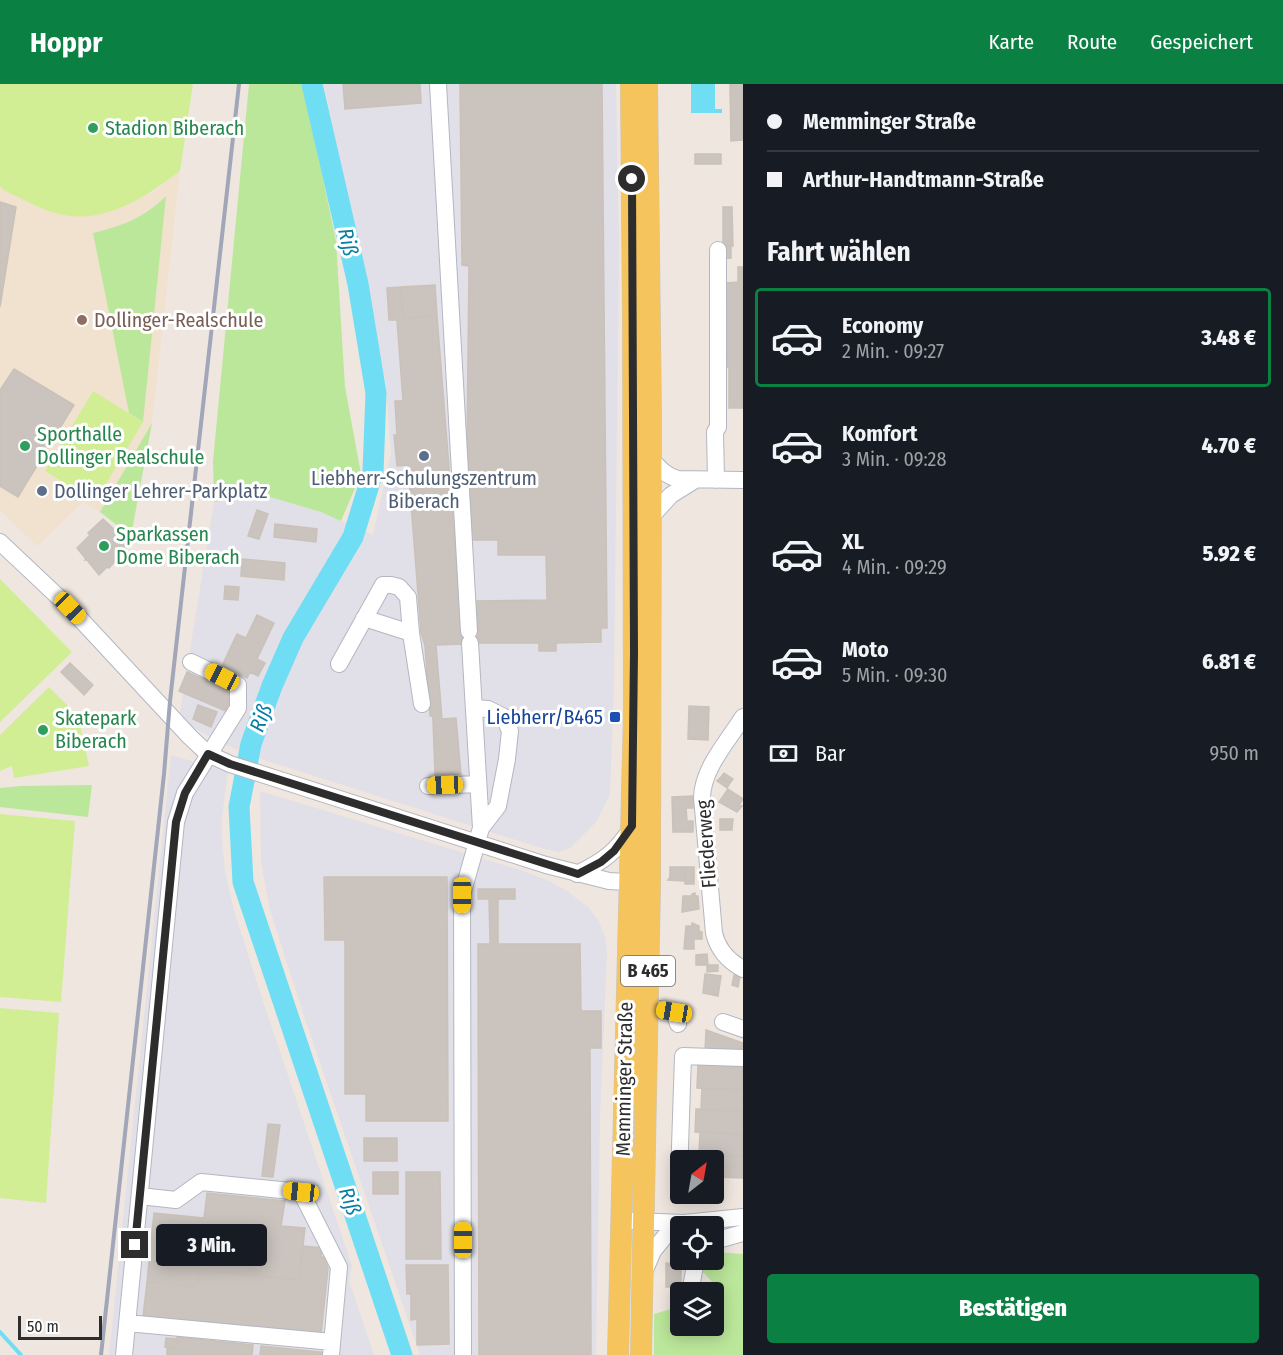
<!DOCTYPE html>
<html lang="de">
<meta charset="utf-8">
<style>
:root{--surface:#171b24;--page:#20242c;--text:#f1f3f6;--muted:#9ea1a6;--line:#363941;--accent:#0b8043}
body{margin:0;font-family:"Fira Sans Condensed",sans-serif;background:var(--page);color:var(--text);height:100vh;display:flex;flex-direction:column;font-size:22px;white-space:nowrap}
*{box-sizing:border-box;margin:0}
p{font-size:20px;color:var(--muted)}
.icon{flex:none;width:33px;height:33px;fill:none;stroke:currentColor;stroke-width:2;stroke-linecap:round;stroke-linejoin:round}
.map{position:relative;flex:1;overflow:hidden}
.sheet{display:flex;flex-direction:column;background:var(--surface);width:540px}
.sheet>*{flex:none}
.guide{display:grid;align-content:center;height:132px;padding:0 24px;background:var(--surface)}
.needle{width:39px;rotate:31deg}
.fabs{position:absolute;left:670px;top:1066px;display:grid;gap:12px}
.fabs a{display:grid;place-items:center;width:54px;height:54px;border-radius:6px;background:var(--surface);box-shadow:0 3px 15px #0003;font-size:30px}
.scale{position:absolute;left:18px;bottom:15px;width:84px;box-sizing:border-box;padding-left:6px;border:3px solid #2d2d2d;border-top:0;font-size:16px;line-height:21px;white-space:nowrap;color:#2d2d2d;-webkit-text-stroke:4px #fff;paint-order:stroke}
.end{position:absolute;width:27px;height:27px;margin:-14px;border:8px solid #2d2d2d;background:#fff;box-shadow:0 0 0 3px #fff}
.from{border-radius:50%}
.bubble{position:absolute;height:42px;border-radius:6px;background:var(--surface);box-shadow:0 3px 15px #0003;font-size:20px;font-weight:800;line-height:42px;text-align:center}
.car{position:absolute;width:18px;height:36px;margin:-18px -9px;border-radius:8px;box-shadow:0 0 4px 2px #0007;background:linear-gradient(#f5c518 24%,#345 0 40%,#f5c518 0 76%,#345 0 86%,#f5c518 0)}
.guide b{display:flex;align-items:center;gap:21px;height:57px;font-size:22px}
.guide b+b{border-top:2px solid var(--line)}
.guide i{width:15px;height:15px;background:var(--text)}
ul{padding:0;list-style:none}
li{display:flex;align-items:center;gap:18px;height:99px;margin:0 12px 9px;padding:0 12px;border:3px solid transparent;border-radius:6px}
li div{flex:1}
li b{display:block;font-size:22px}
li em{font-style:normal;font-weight:800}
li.current{border-color:var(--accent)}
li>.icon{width:54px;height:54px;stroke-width:1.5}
h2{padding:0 24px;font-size:27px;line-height:72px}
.pay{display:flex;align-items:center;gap:15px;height:66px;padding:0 24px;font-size:22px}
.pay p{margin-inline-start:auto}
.button{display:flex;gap:12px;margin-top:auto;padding:12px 24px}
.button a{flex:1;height:69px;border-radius:6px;background:var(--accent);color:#fff;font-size:24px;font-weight:800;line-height:69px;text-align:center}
header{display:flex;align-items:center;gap:36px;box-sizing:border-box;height:84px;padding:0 30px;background:var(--accent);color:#fff}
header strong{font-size:28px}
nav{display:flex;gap:33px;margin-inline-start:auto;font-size:21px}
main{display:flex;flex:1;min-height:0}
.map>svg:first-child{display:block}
.industrial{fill:#e1dfe7}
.education{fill:#f0e2ce}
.green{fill:#bbe79a}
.pitch{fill:#d1ee95}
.water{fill:#6fddf3}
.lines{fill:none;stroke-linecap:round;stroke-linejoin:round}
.stream{stroke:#6fddf3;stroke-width:4}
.river{stroke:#6fddf3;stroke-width:21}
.building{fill:#cac3be;stroke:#cac2b8;stroke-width:1.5}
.minor-casing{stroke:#b3b7c1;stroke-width:18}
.major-casing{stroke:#c8c8c8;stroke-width:22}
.minor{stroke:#fff;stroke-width:16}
.major{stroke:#f6c45c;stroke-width:21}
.rail{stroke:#a1a6b8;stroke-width:4}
.route{stroke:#2d2d2d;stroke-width:8}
.leisure-dot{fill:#2e9e5b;stroke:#fff;stroke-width:2}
.education-dot{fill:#8d6e63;stroke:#fff;stroke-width:2}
.service-dot{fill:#5c6f8a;stroke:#fff;stroke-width:2}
.transit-dot{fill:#1a4fb4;stroke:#fff;stroke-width:2}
.labels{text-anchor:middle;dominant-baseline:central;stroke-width:6;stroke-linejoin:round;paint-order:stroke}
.shield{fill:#fff;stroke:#6c6c6c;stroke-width:1.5}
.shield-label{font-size:18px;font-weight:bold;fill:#2d2d2d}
.leisure-label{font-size:20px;fill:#27864d;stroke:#fff;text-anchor:start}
.education-label{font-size:20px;fill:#785e54;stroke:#fff;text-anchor:start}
.service-label{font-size:20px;fill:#4e5e75;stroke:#fff}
.transit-label{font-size:20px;fill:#164399;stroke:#fff;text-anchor:end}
.street-label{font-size:20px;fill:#2d2d2d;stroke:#fff}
.water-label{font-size:21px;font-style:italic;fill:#087ea5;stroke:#fff}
</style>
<header>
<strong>Hoppr</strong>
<nav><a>Karte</a><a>Route</a><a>Gespeichert</a></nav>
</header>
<main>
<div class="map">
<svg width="743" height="1271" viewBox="0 0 743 1271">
<rect width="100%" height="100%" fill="#efe6df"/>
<path class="industrial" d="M324 0H616L619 162 614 598 610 710 597 737 570 764 559 768 541 764 258 674 217 657 191 642 180 628 214 418 263 411 321 428 373 451 391 369 386 299Z
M171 671 228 688 222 733V755L225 787 234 827 262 914 352 1182 349 1197 374 1271H109Z
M260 707 517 785 547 796 567 807 588 823 598 836 605 852 607 870 600 1033 596 1271H420L303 929 270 826 261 778Z"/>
<path class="education" d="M180 87 152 339 100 428 83 418 37 462 0 426V102L6 107 152 109Z"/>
<path class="green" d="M249 0H303L336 157 345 303 361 390 341 437 321 428 263 411 214 418 213 377Z
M166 112 143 338 129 329 93 149C122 142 144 134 166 112Z
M152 339 131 452 100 428Z
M92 701 88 733 0 723V704L21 702Z
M714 1168 743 1170V1271H654V1230L681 1222V1242H714V1212L722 1208 701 1186 707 1176H714Z"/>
<path class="pitch" d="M0 0H193L180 87C143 115 100 144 52 128 36 123 21 114 5 107L0 102Z
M93 307 143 338 95 418 45 387Z
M0 495 72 568 0 638Z
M49 603 83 637 80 642 89 682 14 694 12 682 0 687V651Z
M0 730 75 737 61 918 0 913Z
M0 924 59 929 46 1119 0 1114Z"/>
<path class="water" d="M691 0H715V25H722V29H691Z"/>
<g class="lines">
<path class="stream" d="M0 1248 21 1271"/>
<path class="river" d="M312 0 358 200 376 309 373 388 353 453 293 554 272 602 251 660 239 723 243 798 402 1271"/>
</g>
<path class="building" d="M343 0H420L421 19 345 25Z
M460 0H602L607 544H601V558L556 559V567H539V559H462V547H478L477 517 547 516 546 471H498V456H466L469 182 462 181Z
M730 0H743V56L731 57Z
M695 70H721V80H695Z
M0 118 16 123 0 223Z
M723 123H732L733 162H723Z
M722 162H731V174L722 175Z
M738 183H743V324H729V283H727L726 199 738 198Z
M435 201 437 232 403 234 401 203Z
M401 203 403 234 437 232 463 560 436 561 442 635 456 634 461 690 435 691 433 636V632H430L425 562 421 548 408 381 397 382 394 351H397L395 317H403L397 236H389L387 204Z
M14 285 74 321 18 413 0 402V306Z
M257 426 268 430 259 455 248 452Z
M103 435 130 460 109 484 107 483 99 491 87 476H85L86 475 77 464 90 451 88 449Z
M275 440 317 445 316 458 274 453Z
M242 475 285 479 284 496 241 492Z
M225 502 239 503 238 516 224 515Z
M257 531 274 539 257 575 265 579 258 592 250 588 247 594 222 582 237 550 246 554Z
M70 579 93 601 84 611 61 588Z
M187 588 234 608 226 627 179 607Z
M198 621 217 628 211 643 193 635Z
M689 622 709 623 708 656 688 655Z
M724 689 733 695 730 699 721 693Z
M721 693 730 699 727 704 717 697Z
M728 705 743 715 739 721 742 722 737 728 719 718Z
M693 712V724H686L687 737H693V748H673L672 713Z
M720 735H733L732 746H720Z
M670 783H685V797L668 796 670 793Z
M685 783H694V800H685Z
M324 793H447L448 1037H366V1010H345V856H325Z
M478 805H515V815H498V860H580L581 927H601V964H590L591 1271H479L478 860H490V854L489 815H478Z
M695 809V812H698L699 825 682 828 683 812H692V810Z
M692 839 699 842V847L702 848V855H694V865H684L686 842H692Z
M707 870 708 881H696V871Z
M707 881H718V887L707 888Z
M705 890 721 892 718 912 703 909Z
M734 891 740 892 738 903 732 901Z
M706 946 743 959V968L705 967Z
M698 981 743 983V1006L697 1004Z
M702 1004 743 1006V1027L701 1025Z
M696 1025 743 1027V1050L695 1048Z
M268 1040 280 1041 273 1093 262 1092Z
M700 1048 743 1050V1072L699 1070Z
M364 1054H397V1077H364Z
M694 1070 743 1072V1094L714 1093V1077H694Z
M373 1088H398V1110H373Z
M406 1088H440L441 1175H406Z
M207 1109 285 1117 281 1142 305 1144 299 1196 199 1186 197 1203 147 1198 154 1129 204 1134Z
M303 1162 322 1164 321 1173H324L328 1184 321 1251 143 1233 147 1198 197 1203 199 1186 299 1196Z
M666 1179 675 1180V1182H681V1206H671V1203H666Z
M406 1181H448L449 1260 417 1261V1235L411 1236V1210H407Z
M708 1199 717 1207 714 1210 705 1203Z
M177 1253 253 1261 252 1271H167V1264H176Z
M166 1254 177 1255 176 1264 165 1263Z
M261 1262 329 1269V1271H260Z"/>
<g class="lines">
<g class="minor-casing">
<path id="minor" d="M438 0 469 547
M650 374C659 384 666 392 678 395L743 396
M716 396 715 348 718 343V166
M650 434 671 411 695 396
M0 458 70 524 190 653 208 670 230 680 546 781 609 797 640 799
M364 534 411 549
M339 580 383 501H391L399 503 408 513 411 549 422 620
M474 624 488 625 504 633 510 647 507 675 498 722 481 744
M743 633C728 657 703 684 702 713L714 849C718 866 728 877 743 885
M428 702 478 700
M577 790C604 777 616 768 632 743
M648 923 674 928 678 940
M723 938 743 945
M679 1093 683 972 743 974
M140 1112 176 1116 201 1098 301 1108 339 1183 331 1271
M631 1137 684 1139 743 1133
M714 1157 743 1149
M645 1186 653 1167 676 1139
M690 1209 696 1176
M127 1239 332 1258
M124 1271 176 738 185 709 238 624V601L191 578
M463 1271 462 811 481 744 470 559"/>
</g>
<g class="major-casing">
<path id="major" d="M618 1271 634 628 633 233 631 0
M641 1271 650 799 651 335 647 0"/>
</g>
<use href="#minor" class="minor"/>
<use href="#major" class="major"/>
<path class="rail" d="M101 1271 164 690 170 617 239 0"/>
</g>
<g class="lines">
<path class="route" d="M135 1161 176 738 185 709 208 670 230 680 578 790 601 778 614 767 632 742 634 568 632 95"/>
</g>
<g class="leisure-dot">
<circle cx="93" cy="44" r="6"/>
<circle cx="25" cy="362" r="6"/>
<circle cx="104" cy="462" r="6"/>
<circle cx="43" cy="646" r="6"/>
</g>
<circle class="education-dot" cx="82" cy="236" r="6"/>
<g class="service-dot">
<circle cx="424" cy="372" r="6"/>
<circle cx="42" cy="407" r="6"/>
</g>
<rect class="transit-dot" x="609" y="627" width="12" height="12" rx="3"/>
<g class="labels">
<rect class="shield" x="621" y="872" width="54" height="30" rx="4.5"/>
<g class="shield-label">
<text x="648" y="887">B 465</text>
</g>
<g class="leisure-label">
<text x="105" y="44">Stadion Biberach</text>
<text x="37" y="350">Sporthalle<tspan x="37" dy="23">Dollinger Realschule</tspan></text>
<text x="116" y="450">Sparkassen<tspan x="116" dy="23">Dome Biberach</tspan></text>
<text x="55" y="634">Skatepark<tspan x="55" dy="23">Biberach</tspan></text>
</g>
<g class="education-label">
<text x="94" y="236">Dollinger-Realschule</text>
</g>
<g class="service-label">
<text x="424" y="394">Liebherr-Schulungszentrum<tspan x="424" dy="23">Biberach</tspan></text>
<text x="54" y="407" text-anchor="start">Dollinger Lehrer-Parkplatz</text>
</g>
<g class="transit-label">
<text x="603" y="633">Liebherr/B465</text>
</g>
<g class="street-label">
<text transform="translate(706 760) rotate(-94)">Fliederweg</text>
<text transform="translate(624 995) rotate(-89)">Memminger Straße</text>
</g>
<g class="water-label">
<text transform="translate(348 158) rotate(77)">Riß</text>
<text transform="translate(261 634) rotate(-69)">Riß</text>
<text transform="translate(350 1117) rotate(71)">Riß</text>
</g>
</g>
</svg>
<div class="fabs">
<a><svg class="needle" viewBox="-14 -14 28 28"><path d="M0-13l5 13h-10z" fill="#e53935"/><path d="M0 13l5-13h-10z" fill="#9ea1a6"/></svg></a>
<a><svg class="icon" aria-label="locate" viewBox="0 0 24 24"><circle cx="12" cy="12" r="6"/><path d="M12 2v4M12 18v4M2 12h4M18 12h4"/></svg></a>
<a><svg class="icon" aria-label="layers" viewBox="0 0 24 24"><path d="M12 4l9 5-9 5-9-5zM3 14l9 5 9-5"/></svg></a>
</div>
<div class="scale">50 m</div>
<i class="end from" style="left:632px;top:95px"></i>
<i class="end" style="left:135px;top:1161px"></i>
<div class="bubble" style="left:156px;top:1140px;width:111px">3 Min.</div>
<i class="car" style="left:70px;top:524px;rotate:136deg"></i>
<i class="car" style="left:222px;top:593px;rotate:297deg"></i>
<i class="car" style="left:445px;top:701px;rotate:268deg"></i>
<i class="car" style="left:462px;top:811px;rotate:180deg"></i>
<i class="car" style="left:674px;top:928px;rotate:280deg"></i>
<i class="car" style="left:301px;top:1108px;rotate:276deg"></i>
<i class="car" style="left:463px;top:1156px;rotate:0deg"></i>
</div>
<section class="sheet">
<div class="guide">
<b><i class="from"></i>Memminger Straße</b>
<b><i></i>Arthur-Handtmann-Straße</b>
</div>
<h2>Fahrt wählen</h2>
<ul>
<li class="current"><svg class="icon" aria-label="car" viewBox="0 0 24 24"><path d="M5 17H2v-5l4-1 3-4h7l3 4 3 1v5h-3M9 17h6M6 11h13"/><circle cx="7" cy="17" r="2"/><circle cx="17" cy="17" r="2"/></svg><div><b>Economy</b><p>2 Min. · 09:27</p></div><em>3.48 €</em></li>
<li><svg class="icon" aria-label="car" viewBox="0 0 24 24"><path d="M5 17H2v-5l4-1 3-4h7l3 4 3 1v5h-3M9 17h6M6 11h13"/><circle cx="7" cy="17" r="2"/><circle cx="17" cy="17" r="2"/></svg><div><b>Komfort</b><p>3 Min. · 09:28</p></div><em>4.70 €</em></li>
<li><svg class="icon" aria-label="car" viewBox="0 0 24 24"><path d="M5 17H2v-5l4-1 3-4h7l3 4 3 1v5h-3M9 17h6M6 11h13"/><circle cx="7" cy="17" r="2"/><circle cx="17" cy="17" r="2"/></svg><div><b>XL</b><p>4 Min. · 09:29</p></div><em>5.92 €</em></li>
<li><svg class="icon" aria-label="car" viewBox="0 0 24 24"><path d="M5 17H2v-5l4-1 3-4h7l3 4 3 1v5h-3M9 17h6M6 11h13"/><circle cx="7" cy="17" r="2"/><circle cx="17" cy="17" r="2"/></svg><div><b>Moto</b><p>5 Min. · 09:30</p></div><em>6.81 €</em></li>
</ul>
<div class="pay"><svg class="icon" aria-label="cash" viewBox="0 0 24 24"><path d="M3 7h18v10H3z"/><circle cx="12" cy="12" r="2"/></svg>Bar<p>950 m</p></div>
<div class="button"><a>Bestätigen</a></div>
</section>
</main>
